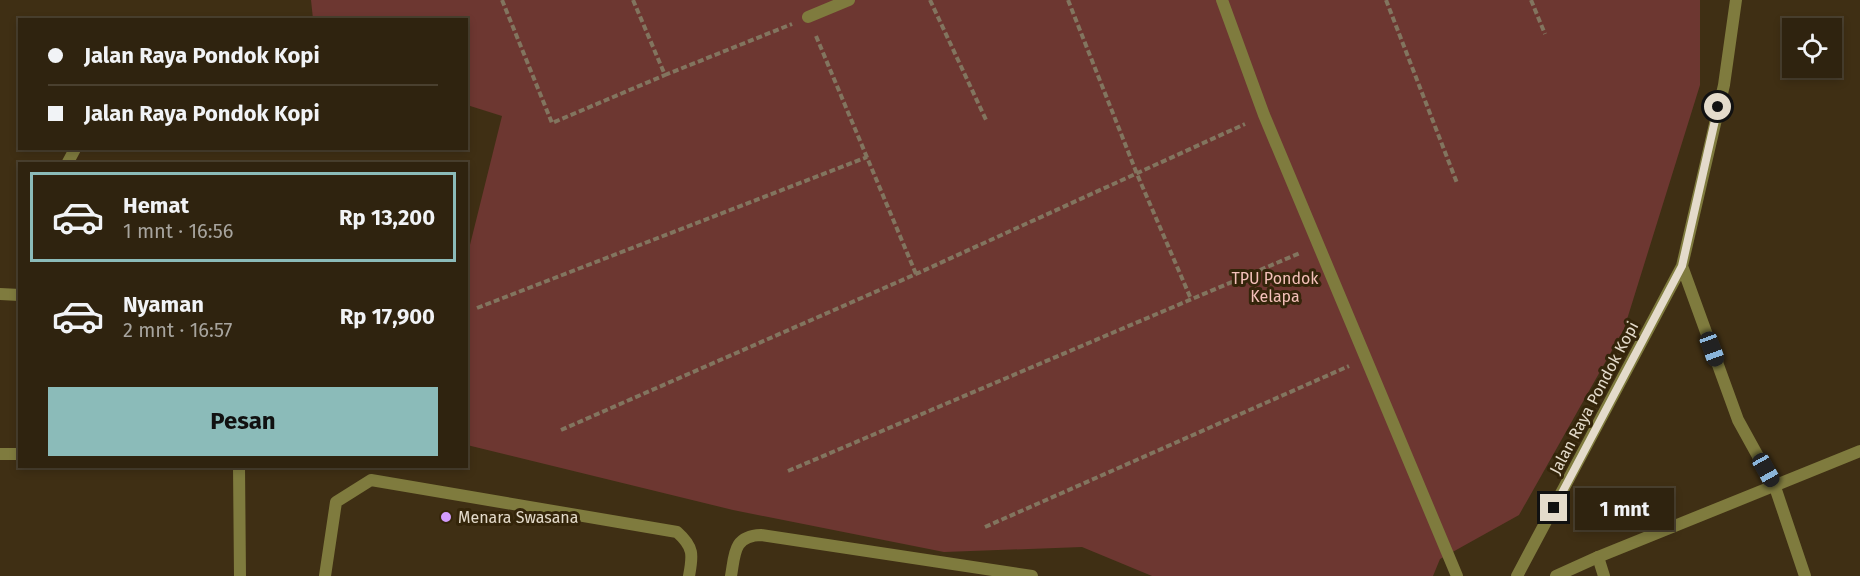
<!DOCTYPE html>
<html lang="id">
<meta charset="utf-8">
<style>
:root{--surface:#2f230f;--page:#372b18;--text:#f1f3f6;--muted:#a7a49e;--line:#4a402f;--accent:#8bbbb9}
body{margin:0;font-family:"Fira Sans",sans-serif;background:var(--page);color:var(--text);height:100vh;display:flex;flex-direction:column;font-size:22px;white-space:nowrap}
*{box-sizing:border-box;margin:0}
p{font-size:20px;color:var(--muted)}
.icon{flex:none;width:33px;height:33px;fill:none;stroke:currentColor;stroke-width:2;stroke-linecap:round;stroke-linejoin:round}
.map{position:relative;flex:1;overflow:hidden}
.panel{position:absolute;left:18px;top:162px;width:450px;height:306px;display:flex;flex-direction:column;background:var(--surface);border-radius:0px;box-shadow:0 3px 9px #0003,0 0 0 2px var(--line)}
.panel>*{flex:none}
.hud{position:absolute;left:18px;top:18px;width:450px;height:132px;border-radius:0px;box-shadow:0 3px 9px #0003,0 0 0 2px var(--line);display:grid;align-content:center;height:132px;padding:0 30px;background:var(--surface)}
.tools{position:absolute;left:1782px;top:18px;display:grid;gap:12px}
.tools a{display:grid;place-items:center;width:60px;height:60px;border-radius:0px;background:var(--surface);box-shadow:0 3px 9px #0003,0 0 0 2px var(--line);font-size:30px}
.end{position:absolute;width:27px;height:27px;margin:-14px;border:8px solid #e4dbcb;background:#111;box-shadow:0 0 0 3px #111}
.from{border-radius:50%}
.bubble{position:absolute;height:42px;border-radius:0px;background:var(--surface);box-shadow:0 3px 9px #0003,0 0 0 2px var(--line);font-size:20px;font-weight:700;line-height:42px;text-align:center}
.car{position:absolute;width:18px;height:36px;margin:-18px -9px;border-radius:8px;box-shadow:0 0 4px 2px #0007;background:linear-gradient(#222 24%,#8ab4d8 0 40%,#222 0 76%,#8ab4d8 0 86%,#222 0)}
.hud b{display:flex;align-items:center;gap:21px;height:57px;font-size:22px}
.hud b+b{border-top:2px solid var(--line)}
.hud i{width:15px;height:15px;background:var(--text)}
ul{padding:10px 0 0;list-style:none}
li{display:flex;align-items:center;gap:18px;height:90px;margin:0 12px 9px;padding:0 18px;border:3px solid transparent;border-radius:0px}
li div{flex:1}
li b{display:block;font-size:22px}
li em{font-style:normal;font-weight:700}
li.active{border-color:var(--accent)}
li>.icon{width:54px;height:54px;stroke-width:1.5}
.primary-button{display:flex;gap:12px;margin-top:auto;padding:12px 30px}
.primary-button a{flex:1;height:69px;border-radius:0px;background:var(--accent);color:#111;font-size:24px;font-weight:700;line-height:69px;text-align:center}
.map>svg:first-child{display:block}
.green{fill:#6d3731}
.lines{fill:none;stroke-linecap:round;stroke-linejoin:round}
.path{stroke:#82755f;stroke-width:4;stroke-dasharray:6 3;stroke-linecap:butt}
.service{stroke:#7f7b3e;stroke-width:12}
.minor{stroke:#7f7b3e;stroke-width:12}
.tertiary{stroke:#7f7b3e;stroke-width:12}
.route{stroke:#e4dbcb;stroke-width:8}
.poi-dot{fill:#d39cfd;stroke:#34250a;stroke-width:2}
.labels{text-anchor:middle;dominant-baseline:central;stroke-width:6;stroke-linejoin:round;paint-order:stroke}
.park-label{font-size:16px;fill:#f5c1ba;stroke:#34250a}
.street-label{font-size:16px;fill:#e4dbcb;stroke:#34250a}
.poi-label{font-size:16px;fill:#e4dbcb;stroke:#34250a;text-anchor:start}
</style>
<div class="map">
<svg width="1860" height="576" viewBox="0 0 1860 576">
<rect width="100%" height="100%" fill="#3f2f14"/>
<path class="green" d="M311 0H1700V85L1624 329 1519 515 1440 559 1433 576H1152L1082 547 944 552 733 510 467 445V257L502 116 467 105 466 20 313 19Z"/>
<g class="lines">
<path class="path" d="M502 0 552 123 665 75
M633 0 665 75 792 24
M930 0 987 122
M1068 0 1137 174 1191 299
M1386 0 1457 183
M1531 0 1545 34
M816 36 916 274
M477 308 867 157
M561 430 916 274 1245 124
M788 471 1300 253
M985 527 1349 366"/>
<path class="service" d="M1222 0 1264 115 1457 576
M808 17 849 0
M325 576 336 502 371 480 677 532C694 547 693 555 689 576
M731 576C735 554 733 536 761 535L1032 576"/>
<path class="minor" d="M67 164 75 149
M0 294 20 295
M0 454H20
M239 466 240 576
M1775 487 1805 576
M1598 557 1604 576"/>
<path class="tertiary" d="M1682 266 1738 420 1775 487
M1517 576 1682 266 1724 85 1736 0
M1556 576 1598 557 1860 451"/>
</g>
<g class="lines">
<path class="route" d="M1554 508 1682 266 1718 107"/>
</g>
<circle class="poi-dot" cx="446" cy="517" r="6"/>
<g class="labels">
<g class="park-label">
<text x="1275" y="278">TPU Pondok<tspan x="1275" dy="18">Kelapa</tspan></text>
</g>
<g class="street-label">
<text transform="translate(1594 398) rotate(-62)">Jalan Raya Pondok Kopi</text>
</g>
<g class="poi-label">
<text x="458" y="517">Menara Swasana</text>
</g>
</g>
</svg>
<div class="tools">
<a><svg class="icon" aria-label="locate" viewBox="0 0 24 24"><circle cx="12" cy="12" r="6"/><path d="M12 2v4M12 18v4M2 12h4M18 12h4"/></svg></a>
</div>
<i class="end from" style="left:1718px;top:107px"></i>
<i class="end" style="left:1554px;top:508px"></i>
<div class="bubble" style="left:1575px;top:488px;width:99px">1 mnt</div>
<i class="car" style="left:1712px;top:349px;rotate:160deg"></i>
<i class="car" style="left:1766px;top:470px;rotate:151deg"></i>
<div class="hud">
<b><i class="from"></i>Jalan Raya Pondok Kopi</b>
<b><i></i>Jalan Raya Pondok Kopi</b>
</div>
<section class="panel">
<ul>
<li class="active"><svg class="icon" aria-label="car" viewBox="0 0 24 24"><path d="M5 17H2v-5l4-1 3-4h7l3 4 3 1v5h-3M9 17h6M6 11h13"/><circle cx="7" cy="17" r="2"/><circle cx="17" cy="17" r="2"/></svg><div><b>Hemat</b><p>1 mnt · 16:56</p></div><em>Rp 13,200</em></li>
<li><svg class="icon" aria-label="car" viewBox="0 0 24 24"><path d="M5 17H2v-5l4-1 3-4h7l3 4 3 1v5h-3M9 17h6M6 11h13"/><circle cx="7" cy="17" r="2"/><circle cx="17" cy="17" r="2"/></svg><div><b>Nyaman</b><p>2 mnt · 16:57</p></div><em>Rp 17,900</em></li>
</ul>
<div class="primary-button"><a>Pesan</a></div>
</section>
</div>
